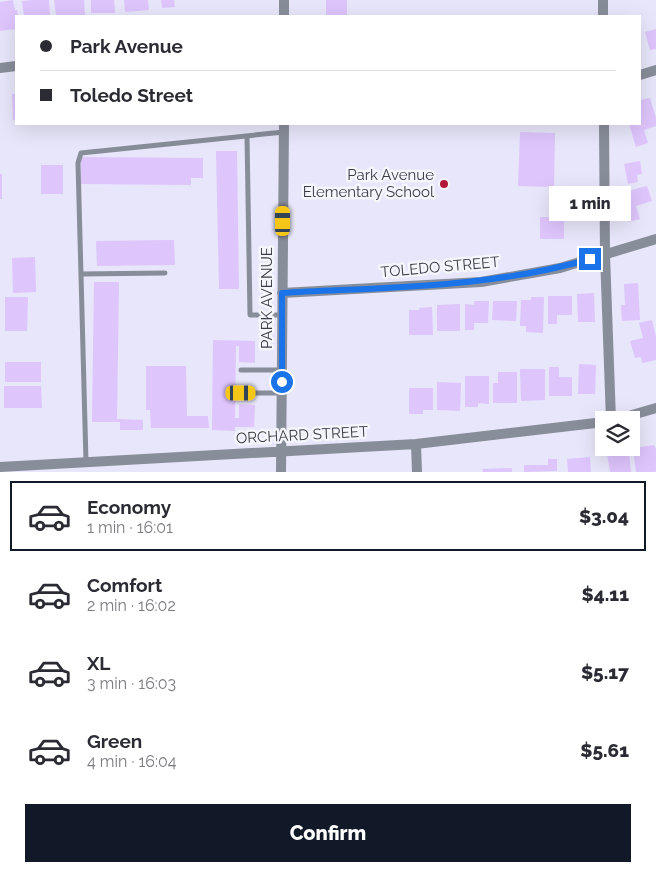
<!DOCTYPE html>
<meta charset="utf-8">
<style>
:root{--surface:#fff;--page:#f7f7f7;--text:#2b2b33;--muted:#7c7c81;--line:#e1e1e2;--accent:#111827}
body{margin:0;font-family:Raleway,sans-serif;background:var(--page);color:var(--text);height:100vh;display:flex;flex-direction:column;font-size:19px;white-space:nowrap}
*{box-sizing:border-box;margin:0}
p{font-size:16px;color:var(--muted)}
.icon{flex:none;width:28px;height:28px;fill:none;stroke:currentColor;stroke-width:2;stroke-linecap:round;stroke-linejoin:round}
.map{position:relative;height:472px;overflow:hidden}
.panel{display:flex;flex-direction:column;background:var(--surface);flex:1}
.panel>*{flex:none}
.hud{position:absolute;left:15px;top:15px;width:626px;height:110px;border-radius:0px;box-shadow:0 5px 20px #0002;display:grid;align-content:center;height:110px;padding:0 25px;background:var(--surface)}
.fabs{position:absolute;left:595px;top:411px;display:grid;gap:10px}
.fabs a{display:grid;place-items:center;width:45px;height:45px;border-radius:0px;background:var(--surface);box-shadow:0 5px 20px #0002;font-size:25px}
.end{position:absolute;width:22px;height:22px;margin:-11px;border:6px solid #1a73e8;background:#fff;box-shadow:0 0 0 2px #fff}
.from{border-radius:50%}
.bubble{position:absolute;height:35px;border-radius:0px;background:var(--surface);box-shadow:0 5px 20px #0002;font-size:16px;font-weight:800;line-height:35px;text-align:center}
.car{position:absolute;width:15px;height:30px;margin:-15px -8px;border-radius:6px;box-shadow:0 0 4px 1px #0007;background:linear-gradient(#f5c518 24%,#345 0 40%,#f5c518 0 76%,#345 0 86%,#f5c518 0)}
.hud b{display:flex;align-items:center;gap:18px;height:48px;font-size:19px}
.hud b+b{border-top:1px solid var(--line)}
.hud i{width:12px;height:12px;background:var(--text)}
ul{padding:9px 0 0;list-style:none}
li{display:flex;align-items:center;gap:15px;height:70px;margin:0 10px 8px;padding:0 15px;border:2px solid transparent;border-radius:0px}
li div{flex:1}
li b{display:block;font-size:19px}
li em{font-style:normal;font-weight:800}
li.on{border-color:var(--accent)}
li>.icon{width:45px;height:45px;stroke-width:1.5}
.action{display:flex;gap:10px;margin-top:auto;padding:10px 25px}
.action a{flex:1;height:58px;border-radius:0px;background:var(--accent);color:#fff;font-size:20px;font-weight:800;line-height:58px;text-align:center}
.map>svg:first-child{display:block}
.building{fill:#dec5fc}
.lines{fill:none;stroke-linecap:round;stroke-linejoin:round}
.service{stroke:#888d9a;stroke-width:5}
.minor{stroke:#888d9a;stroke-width:10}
.route{stroke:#1a73e8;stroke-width:6}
.poi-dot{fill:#ae1937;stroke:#f5f5fc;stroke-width:2}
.labels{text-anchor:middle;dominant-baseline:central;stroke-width:5;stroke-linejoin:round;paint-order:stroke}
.poi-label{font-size:15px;fill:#3c3b48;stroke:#f5f5fc;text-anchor:end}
.street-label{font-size:15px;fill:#3c3b48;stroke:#f5f5fc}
</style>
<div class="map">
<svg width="656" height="472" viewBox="0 0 656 472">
<rect width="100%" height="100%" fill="#e7e6fa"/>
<path class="building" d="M13 0 15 10H17L18 16H16V29L0 31V2Z
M33 0H49L50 16H24L22 1Z
M54 0H84L85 16 56 15Z
M91 0H114L115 13H91Z
M124 0H148L149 10 125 12Z
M161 0H174L175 7 162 8Z
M326 0H347V16H326Z
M656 29V49L650 50 645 32Z
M12 94H16V120H13Z
M650 98 656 118V126L644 130 648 143 636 147 629 124H640V100Z
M520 132 555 133 554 187 518 186Z
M216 151H237L239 289H219Z
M81 157 203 158V178H191V185L81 184Z
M640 161 642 174 637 175 638 182 628 184 624 164Z
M41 165H63V194H41Z
M0 174H2V199H0Z
M647 186 652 201 636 206 640 219 628 222 620 193Z
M540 217H564V239H540Z
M174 240 175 265 97 266 96 241Z
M35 257 36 292 13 293 12 258Z
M94 282H119L117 419 143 420V430H120V422H92Z
M638 283 640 320 622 321 621 305H625L624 284Z
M594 293 595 322H578L577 294Z
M548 296H572V315H557V324H548Z
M5 297H28L27 331H5Z
M531 297H544L543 333 526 332V326H520L521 300H531Z
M474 301H489L488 323H474V330H465V304L474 305Z
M493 301H517L516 321 492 320Z
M460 304V331H437V305Z
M432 307 433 335H409V310H419V308Z
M652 320 656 337V360L642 363 641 357 635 358 630 341 643 338 639 323Z
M213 340 255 341V363L239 362V346H236L235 418H239V404L255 405 254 427H235V431L212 430Z
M5 362H41V382H5Z
M579 364 596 365 595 394H578Z
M146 366H186L187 416H208L209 428H151L150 410H146Z
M549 367H559V377H572V396H549Z
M520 369H545V400L521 401Z
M498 372H517V403H493V383H498Z
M465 376H489V404L478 403V407H465Z
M437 382 461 383 460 411 437 410Z
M4 386H41L42 408H4Z
M409 388H433V410H423V414H409Z
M654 445 656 449V471L655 472H636L633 448Z
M629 452 631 472H610L607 454Z
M590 457 591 472H568L567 459Z
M548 459H557V471L524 472V465H548Z
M512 468V472H483L482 469Z"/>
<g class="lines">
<path class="service" d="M247 136 250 315H282
M81 274 165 273
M241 370H282
M241 393H281
M86 462 78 163 81 153 284 132"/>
<path class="minor" d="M603 0V16
M284 16V0
M0 68 16 66
M640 75 656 70
M604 124 605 255 611 420
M282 293 481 282 560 268 656 239
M615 420 656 408
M416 444 417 472
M0 467 416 444 604 422
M281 472 284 124"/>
</g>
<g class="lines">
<path class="route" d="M282 382V293C385 287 491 288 590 259"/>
</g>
<circle class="poi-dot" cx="444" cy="184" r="5"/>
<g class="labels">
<g class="poi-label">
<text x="434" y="175">Park Avenue<tspan x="434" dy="17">Elementary School</tspan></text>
</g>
<g class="street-label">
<text transform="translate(440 267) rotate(-5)">TOLEDO STREET</text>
<text transform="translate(267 298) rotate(-90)">PARK AVENUE</text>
<text transform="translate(302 435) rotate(-3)">ORCHARD STREET</text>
</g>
</g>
</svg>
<div class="fabs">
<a><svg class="icon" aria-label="layers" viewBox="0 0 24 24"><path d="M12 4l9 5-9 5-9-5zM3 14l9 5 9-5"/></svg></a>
</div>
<i class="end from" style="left:282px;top:382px"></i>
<i class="end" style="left:590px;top:259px"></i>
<div class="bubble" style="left:549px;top:186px;width:82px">1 min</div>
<i class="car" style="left:283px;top:221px;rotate:0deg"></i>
<i class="car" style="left:241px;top:393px;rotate:90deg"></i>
<div class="hud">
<b><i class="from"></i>Park Avenue</b>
<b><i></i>Toledo Street</b>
</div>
</div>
<section class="panel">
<ul>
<li class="on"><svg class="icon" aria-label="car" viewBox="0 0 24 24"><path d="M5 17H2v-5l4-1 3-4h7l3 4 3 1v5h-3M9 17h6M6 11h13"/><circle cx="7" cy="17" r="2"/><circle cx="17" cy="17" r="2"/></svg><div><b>Economy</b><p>1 min · 16:01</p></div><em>$3.04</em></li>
<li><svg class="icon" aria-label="car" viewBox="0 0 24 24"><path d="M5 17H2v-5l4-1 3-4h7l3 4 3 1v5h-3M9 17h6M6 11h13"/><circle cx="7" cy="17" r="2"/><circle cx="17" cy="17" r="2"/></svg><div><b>Comfort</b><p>2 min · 16:02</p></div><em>$4.11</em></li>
<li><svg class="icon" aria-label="car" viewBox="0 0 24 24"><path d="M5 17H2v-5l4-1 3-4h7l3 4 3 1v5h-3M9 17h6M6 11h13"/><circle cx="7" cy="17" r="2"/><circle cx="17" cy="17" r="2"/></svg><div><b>XL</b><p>3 min · 16:03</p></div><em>$5.17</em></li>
<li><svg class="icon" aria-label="car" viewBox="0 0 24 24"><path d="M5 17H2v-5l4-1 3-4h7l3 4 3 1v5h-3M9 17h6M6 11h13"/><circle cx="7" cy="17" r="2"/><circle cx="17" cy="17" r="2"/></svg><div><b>Green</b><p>4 min · 16:04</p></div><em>$5.61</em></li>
</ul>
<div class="action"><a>Confirm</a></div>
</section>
